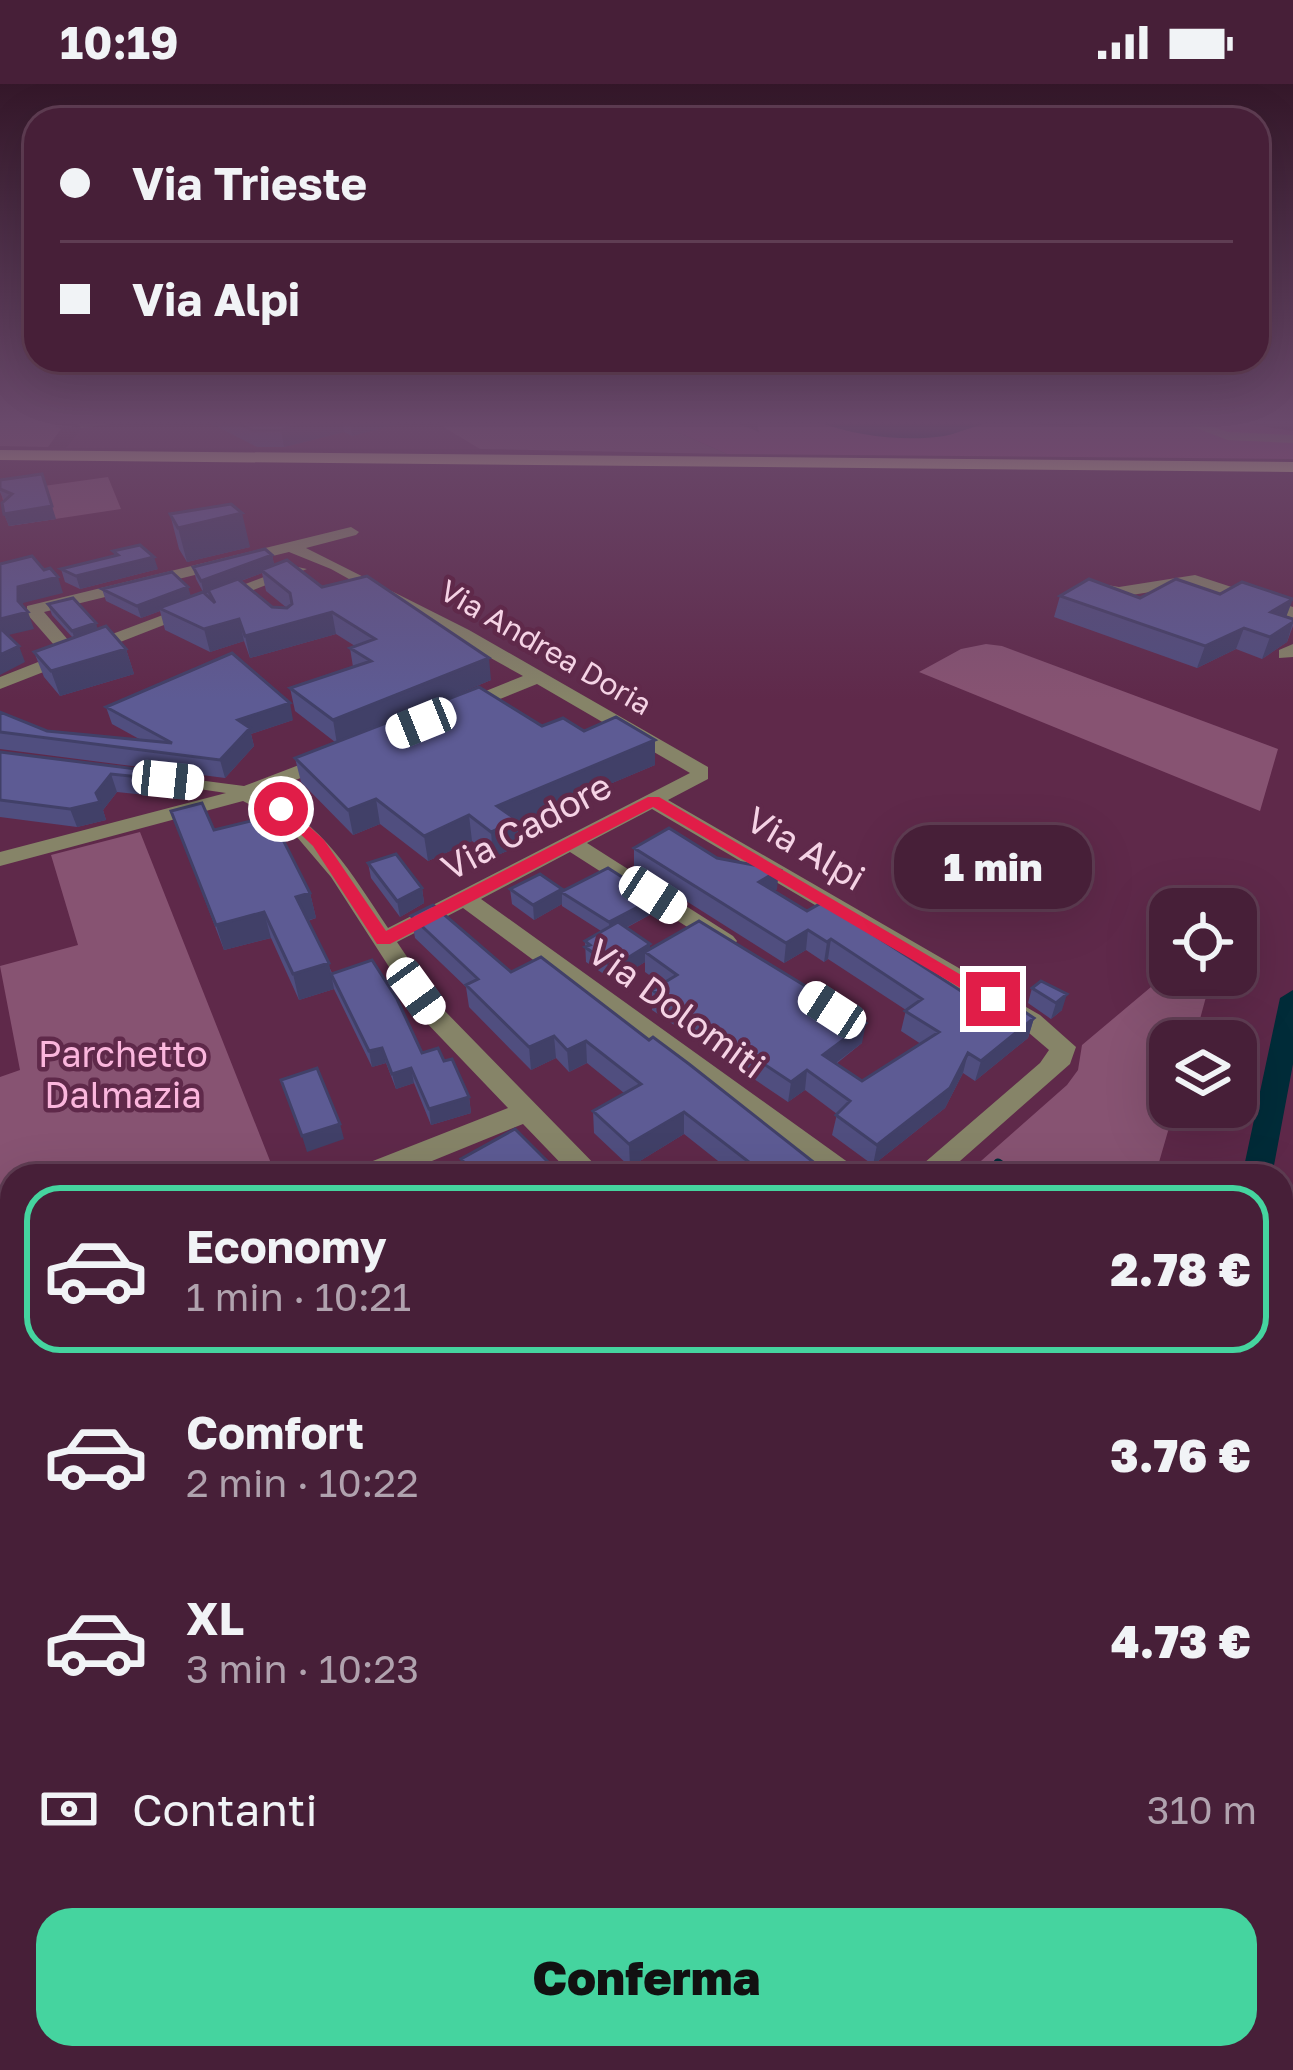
<!DOCTYPE html>
<html lang="it">
<meta charset="utf-8">
<style>
:root{--surface:#471f38;--page:#4e2740;--text:#f1f3f6;--muted:#b0a2ae;--line:#5f3d53;--accent:#45d49f}
body{margin:0;font-family:"Golos Text",sans-serif;background:var(--page);color:var(--text);height:100vh;display:flex;flex-direction:column;font-size:45px;white-space:nowrap}
*{box-sizing:border-box;margin:0}
p{font-size:39px;color:var(--muted)}
.icon{flex:none;width:66px;height:66px;fill:none;stroke:currentColor;stroke-width:2;stroke-linecap:round;stroke-linejoin:round}
.map{position:relative;flex:1;overflow:hidden}
.details{position:absolute;left:0px;top:1080px;width:1293px;height:906px;display:flex;flex-direction:column;background:var(--surface);border-radius:36px 36px 0 0;box-shadow:0 12px 48px #0002,0 0 0 3px var(--line)}
.details>*{flex:none}
.guide{position:absolute;left:24px;top:24px;width:1245px;height:264px;border-radius:36px;box-shadow:0 12px 48px #0002,0 0 0 3px var(--line);display:grid;align-content:center;height:264px;padding:0 36px;background:var(--surface)}
.tools{position:absolute;left:1149px;top:804px;display:grid;gap:24px}
.tools a{display:grid;place-items:center;width:108px;height:108px;border-radius:24px;background:var(--surface);box-shadow:0 12px 48px #0002,0 0 0 3px var(--line);font-size:60px}
.end{position:absolute;width:54px;height:54px;margin:-27px;border:15px solid #e11d48;background:#fff;box-shadow:0 0 0 6px #fff}
.from{border-radius:50%}
.bubble{position:absolute;height:84px;border-radius:36px;background:var(--surface);box-shadow:0 12px 48px #0002,0 0 0 3px var(--line);font-size:39px;font-weight:800;line-height:84px;text-align:center}
.car{position:absolute;width:36px;height:72px;margin:-36px -18px;border-radius:15px;box-shadow:0 0 9px 3px #0007;background:linear-gradient(#fff 24%,#345 0 40%,#fff 0 76%,#345 0 86%,#fff 0)}
.guide b{display:flex;align-items:center;gap:42px;height:114px;font-size:45px}
.guide b+b{border-top:3px solid var(--line)}
.guide i{width:30px;height:30px;background:var(--text)}
ul{padding:21px 0 0;list-style:none}
li{display:flex;align-items:center;gap:36px;height:168px;margin:0 24px 18px;padding:0 12px;border:6px solid transparent;border-radius:36px}
li div{flex:1}
li b{display:block;font-size:45px}
li em{font-style:normal;font-weight:800}
li.current{border-color:var(--accent)}
li>.icon{width:108px;height:108px;stroke-width:1.5}
.pay{display:flex;align-items:center;gap:30px;height:132px;padding:0 36px;font-size:45px}
.pay p{margin-inline-start:auto}
.button{display:flex;gap:24px;margin-top:auto;padding:24px 36px}
.button a{flex:1;height:138px;border-radius:36px;background:var(--accent);color:#111;font-size:48px;font-weight:800;line-height:138px;text-align:center}
.status{display:flex;justify-content:space-between;align-items:center;height:84px;padding:0 60px;background:var(--surface);direction:ltr}
.status svg{height:33px;fill:currentColor}
.map>svg:first-child{display:block}
.built{fill:#6c2f55}
.green{fill:#875372}
.forest{fill:#984679}
.water{fill:#012c39}
.lines{fill:none;stroke-linecap:round;stroke-linejoin:round}
.stream{stroke:#012c39;stroke-width:9}
.canal{fill:#012c39;fill-rule:evenodd}
.minor{fill:#868468;fill-rule:evenodd}
.highway{fill:#e8e29c;fill-rule:evenodd}
.wall{fill:#504e7f;fill-rule:evenodd}
.shaded-wall{fill:#414068}
.building{fill:#5d5b94;stroke:#414068;stroke-width:3}
.route{fill:#e11d48}
.labels{text-anchor:middle;dominant-baseline:central;stroke-width:9;stroke-linejoin:round;paint-order:stroke}
.far-street-label{font-size:30px;fill:#f5d3e5;stroke:#5f294a}
.street-label{font-size:36px;fill:#f5d3e5;stroke:#5f294a}
.park-label{font-size:36px;fill:#fbb6dd;stroke:#5f294a}
</style>
<div class="status"><b>10:19</b><svg viewBox="0 0 49 12"><path d="M0 12V9h3v3zM5 12V6h3v6zM10 12V3h3v9zM15 12V0h3v12zM26 1h20v11H26zM47 4h2v5h-2z"/></svg></div>
<div class="map">
<svg width="1293" height="1986" viewBox="0 0 1293 1986">
<rect width="100%" height="100%" fill="#5f294a"/>
<path class="built" d="M87 338H435L480 365 66 364Z"/>
<path class="green" d="M0 338H45L61 345 48 363 0 362Z
M435 338H655L727 370 480 365Z
M108 393 121 425 9 442 1 408Z
M986 560 1002 562 1278 665 1260 727 919 588 961 565Z
M140 748 276 1092H12V1220L0 1225V993L20 986 0 882 78 861 51 771Z
M1170 887V891H1212L1194 957H1170V1023H1175L1155 1092H964L1067 1001 1078 986 1082 961Z
M1293 1524V1741L1281 1728V1559Z
M437 1974H709L714 1985 422 1986Z"/>
<path class="forest" d="M655 338H733L759 348 757 338H819L861 349 918 354 948 351 991 338 1071 343 1119 338H1234L1293 347V375L727 370Z"/>
<path class="water" d="M819 338H991C975 341 960 349 944 352 906 358 854 352 819 338Z"/>
<g class="lines">
<path class="stream" d="M998 1079 1016 1092
M1281 1220 1291 1223"/>
<path class="canal" d="M1293 906V980L1272 1092H1242L1280 914Z
M1039 1974H1087L1084 1986H1036Z"/>
<path class="minor" d="M76 338H124L81 344Z
M1181 338H1198L1228 348 1293 351V359L1227 356Z
M351 443 359 448 356 451 306 464 469 546 708 683V695L668 716 1040 931 1076 963 1070 980 943 1092H909L1040 979 1049 966 1022 943 652 725 587 759 733 852 737 857 733 862H717L570 768 481 815 856 1084 861 1092H825L463 824 397 858 440 922 606 1092H573L523 1040 395 1092H350L355 1084 508 1024 422 934 331 793 285 739 243 717 0 782V768L226 709 152 698V690L244 702 333 668 340 670V678L261 710C325 741 349 786 388 844L690 689 537 600 465 629H451V621L523 592 331 485 289 468 44 528 75 564 293 482 307 485 0 605V593L61 569 27 530V522Z
M1195 491 1293 523V534L1194 501 1119 513 1082 503 1090 498 1119 503Z
M1293 560V573L1279 574V566Z
M2 1223 12 1227V1278L0 1273Z
M12 1502V1542L0 1547V1507Z
M12 1729V1775L0 1780V1734Z
M1281 1823 1293 1828V1884L1281 1879Z
M244 1974H292L296 1986H248Z
M346 1974H404L399 1986H341Z
M752 1974H801L796 1986H747Z"/>
<path class="highway" d="M0 366 1293 378V388L0 376Z"/>
</g>
<path class="wall" d="M208 338H396L397 340 352 352 344 348 284 363H257Z
M0 396 56 435 9 442 4 430V417L0 408Z
M170 430 250 463 187 478 179 465Z
M113 467 158 485 80 505 65 498 61 485 115 472Z
M272 471 274 481 322 503 491 596 419 626 584 647 655 681 517 739 519 762 493 773 472 757 428 777 380 740 353 751 301 698 295 674 335 658 295 627 290 604 353 583 350 564 355 562 336 550 250 574 244 557 210 568 165 546 160 527 141 534 106 517 102 505 191 512 203 508 196 495 193 483ZM262 489 266 507 287 524 272 523 241 497Z
M1060 512 1287 533 1293 535V542L1287 558 1262 575 1236 565 1197 584 1054 533Z
M48 520 98 545 126 565 134 590 60 612 44 593 34 568 73 554 52 531Z
M106 623 293 636 251 650 254 662 225 694 0 665V628L47 647 141 656 112 640Z
M0 668 193 692 198 710 184 715 117 708 103 726 106 736 77 743 0 733Z
M171 727 214 746 310 809 316 834 308 837 332 889 422 969 444 977 469 1013 471 1029 431 1041 414 999 396 1005 386 979 372 983 334 905 299 916 271 854 224 866Z
M634 764 717 774 777 805 774 807 807 827 995 929 1034 934 1028 954 975 997 963 989 945 1024 873 1081 832 1051 837 1030 805 1006 788 1018 652 926V906L662 900 645 888V878L614 897 586 878 585 857 601 847 562 822V820L534 836 512 820 510 805 655 814V828L626 844 650 860V865L862 959 836 980 862 997 921 960 901 947 906 926 828 875 824 878 806 866 784 879 634 784Z
M368 779 422 804 424 819 400 833 371 794Z
M411 832 511 888 649 956 826 1088 825 1092H737L684 1050 630 1083 594 1049 593 1027 624 1009 587 979 569 988 556 974 531 986 469 923 466 903 415 854Z
M1041 897 1062 926 1051 935 1028 919 1032 904Z
M461 1075 562 1092H464Z"/>
<path class="shaded-wall" d="M316 338H342L344 348 284 363 281 346Z
M350 338H396L397 340 352 352Z
M42 390 56 435 9 442 4 430Z
M242 429 250 463 187 478 178 444Z
M272 471 275 484 261 486 262 489 204 510 201 497Z
M154 473 158 485 80 505 76 492Z
M58 493 63 509 23 519 24 530 28 528 34 545 0 553V535L18 517V503Z
M188 503 192 515 159 524 160 527 141 534 137 522Z
M1293 515 1285 536 1271 528Z
M332 528 336 550 250 574 245 552Z
M239 535 244 557 210 568 204 545Z
M1293 538 1287 558 1262 575 1270 553Z
M96 539 99 550 76 559 72 547Z
M1244 544 1236 565 1197 584 1205 562Z
M19 562 25 578 0 591V571Z
M126 565 134 590 60 612 51 587Z
M489 574 491 596 337 660 333 636Z
M290 619 293 636 251 650 254 662 225 694 220 676 238 636Z
M655 656V681L517 739 519 762 493 773 491 748 497 722Z
M111 690 117 708 103 726 106 736 77 743 70 725 96 709Z
M193 692 198 710 184 715 179 697Z
M376 715 380 740 353 751 348 726Z
M469 731 472 757 428 777 424 752Z
M779 786 777 805 757 818 759 798Z
M422 804 424 819 400 833 397 817Z
M562 805V820L534 836 533 821Z
M310 809 316 834 302 838 296 813Z
M655 814V828L610 852 609 838Z
M264 828 271 854 224 866 216 841Z
M808 846 806 866 784 879 786 859Z
M831 855 828 875 824 878 827 858Z
M650 860V871L645 868V878L614 897 613 883Z
M329 879 334 905 299 916 293 890Z
M1067 910 1062 926 1051 935 1056 919Z
M1034 934 1028 954 975 997 981 977Z
M866 939 862 959 820 991 823 971Z
M554 952 556 974 531 986 529 963Z
M586 957 587 979 569 988 567 966Z
M382 964 386 979 372 983 369 967Z
M968 969 963 989 945 1024 873 1081 877 1061Z
M411 984 414 999 396 1005 392 990Z
M807 986 805 1006 788 1018 791 998Z
M469 1013 471 1029 431 1041 429 1025Z
M684 1028V1050L630 1083 629 1060Z
M340 1040 344 1055 307 1068 302 1052Z
M0 1409 12 1442V1461L0 1468Z
M12 1624V1676L0 1683V1631Z
M0 1949 9 1986H0Z
M198 1974H210L214 1986H202Z"/>
<path class="building" d="M236 338H316L281 346 254 347Z
M42 390 52 422 4 430 2 419 12 410 0 405V396Z
M231 420 242 429 178 444 170 430Z
M140 461 154 473 76 492 61 485 118 471 113 467Z
M265 465 272 471 201 497 193 483Z
M32 472 44 486 50 484 58 493 18 503V517L28 528 0 535V480Z
M287 476 322 503 367 492 489 574 333 636 290 604 371 577 350 564 375 555 332 528 245 552 239 535 204 545 159 524 203 508 215 519 208 506 238 495 272 523 287 524 292 520 290 509 261 486Z
M172 488 188 503 137 522 102 505Z
M1089 495 1140 514 1176 495 1220 510 1242 498 1293 515 1271 528 1293 535V538L1270 553 1244 544 1205 562 1060 512Z
M73 514 96 539 72 547 48 520Z
M106 542 126 565 51 587 34 568Z
M0 544 19 562 0 571Z
M232 569 290 619 238 636 250 644 220 676 0 648V628L47 647 172 659 106 623Z
M479 603 542 642 563 634 584 647 616 633 655 656 497 722 517 736 491 748 469 731 424 752 376 715 348 726 295 674Z
M0 668 193 692 179 697 111 690 96 709 100 718 70 725 0 716Z
M202 719 214 746 271 732 310 809 296 813 329 879 293 890 264 828 216 841 171 727Z
M669 744 717 774 779 786 759 798 807 827 823 818 995 929 1010 918 1034 934 981 977 968 969 950 1004 877 1061 836 1031 850 1017 807 986 791 998 652 906 677 891 645 868 699 837 866 939 823 971 862 997 939 948 905 927 922 915 831 855 827 858 808 846 786 859 634 764Z
M396 770 422 804 397 817 368 779Z
M608 784 655 814 609 838 561 808Z
M540 790 562 805 533 821 510 805Z
M433 821 511 888 541 873 649 956 653 953 689 980 826 1088 820 1092H767L684 1028 629 1060 593 1027 641 1000 586 957 567 966 554 952 529 963 466 901 478 895 411 832Z
M618 838 650 860 613 883 585 863 590 861 585 857Z
M372 876 397 915 422 969 438 964 444 977 452 975 469 1013 429 1025 411 984 392 990 382 964 369 967 331 890Z
M1041 897 1067 910 1056 919 1032 904Z
M317 984 340 1040 302 1052 281 996Z
M515 1045 562 1092H477L461 1075Z
M370 1084 376 1092H354Z
M0 1425 7 1444 0 1448Z
M12 1534V1624L0 1631V1541Z
M72 1974H198L202 1986H76Z"/>
<linearGradient id="sky" x2="0" y2="1"><stop stop-color="#341729"/><stop offset="0.55" stop-color="#69496b"/><stop offset="1" stop-color="#69496b" stop-opacity="0"/></linearGradient>
<rect width="1293" height="616" fill="url(#sky)"/>
<path class="route" d="M648 713H659L1002 915 986 919 653 723 390 860H377L313 762 274 725 287 722 324 756 386 847Z"/>
<g class="labels">
<g class="far-street-label">
<text transform="translate(546 563) rotate(30)">Via Andrea Doria</text>
</g>
<g class="street-label">
<text transform="translate(526 742) rotate(-28)">Via Cadore</text>
<text transform="translate(806 764) rotate(30)">Via Alpi</text>
<text transform="translate(677 924) rotate(36)">Via Dolomiti</text>
</g>
<g class="park-label">
<text x="123" y="969">Parchetto<tspan x="123" dy="41">Dalmazia</tspan></text>
</g>
</g>
</svg>
<div class="tools">
<a><svg class="icon" aria-label="locate" viewBox="0 0 24 24"><circle cx="12" cy="12" r="6"/><path d="M12 2v4M12 18v4M2 12h4M18 12h4"/></svg></a>
<a><svg class="icon" aria-label="layers" viewBox="0 0 24 24"><path d="M12 4l9 5-9 5-9-5zM3 14l9 5 9-5"/></svg></a>
</div>
<i class="end from" style="left:281px;top:725px"></i>
<i class="end" style="left:993px;top:915px"></i>
<div class="bubble" style="left:894px;top:741px;width:198px">1 min</div>
<i class="car" style="left:421px;top:639px;rotate:248deg"></i>
<i class="car" style="left:168px;top:696px;rotate:96deg"></i>
<i class="car" style="left:653px;top:811px;rotate:123deg"></i>
<i class="car" style="left:416px;top:907px;rotate:144deg"></i>
<i class="car" style="left:832px;top:926px;rotate:303deg"></i>
<div class="guide">
<b><i class="from"></i>Via Trieste</b>
<b><i></i>Via Alpi</b>
</div>
<section class="details">
<ul>
<li class="current"><svg class="icon" aria-label="car" viewBox="0 0 24 24"><path d="M5 17H2v-5l4-1 3-4h7l3 4 3 1v5h-3M9 17h6M6 11h13"/><circle cx="7" cy="17" r="2"/><circle cx="17" cy="17" r="2"/></svg><div><b>Economy</b><p>1 min · 10:21</p></div><em>2.78 €</em></li>
<li><svg class="icon" aria-label="car" viewBox="0 0 24 24"><path d="M5 17H2v-5l4-1 3-4h7l3 4 3 1v5h-3M9 17h6M6 11h13"/><circle cx="7" cy="17" r="2"/><circle cx="17" cy="17" r="2"/></svg><div><b>Comfort</b><p>2 min · 10:22</p></div><em>3.76 €</em></li>
<li><svg class="icon" aria-label="car" viewBox="0 0 24 24"><path d="M5 17H2v-5l4-1 3-4h7l3 4 3 1v5h-3M9 17h6M6 11h13"/><circle cx="7" cy="17" r="2"/><circle cx="17" cy="17" r="2"/></svg><div><b>XL</b><p>3 min · 10:23</p></div><em>4.73 €</em></li>
</ul>
<div class="pay"><svg class="icon" aria-label="cash" viewBox="0 0 24 24"><path d="M3 7h18v10H3z"/><circle cx="12" cy="12" r="2"/></svg>Contanti<p>310 m</p></div>
<div class="button"><a>Conferma</a></div>
</section>
</div>
